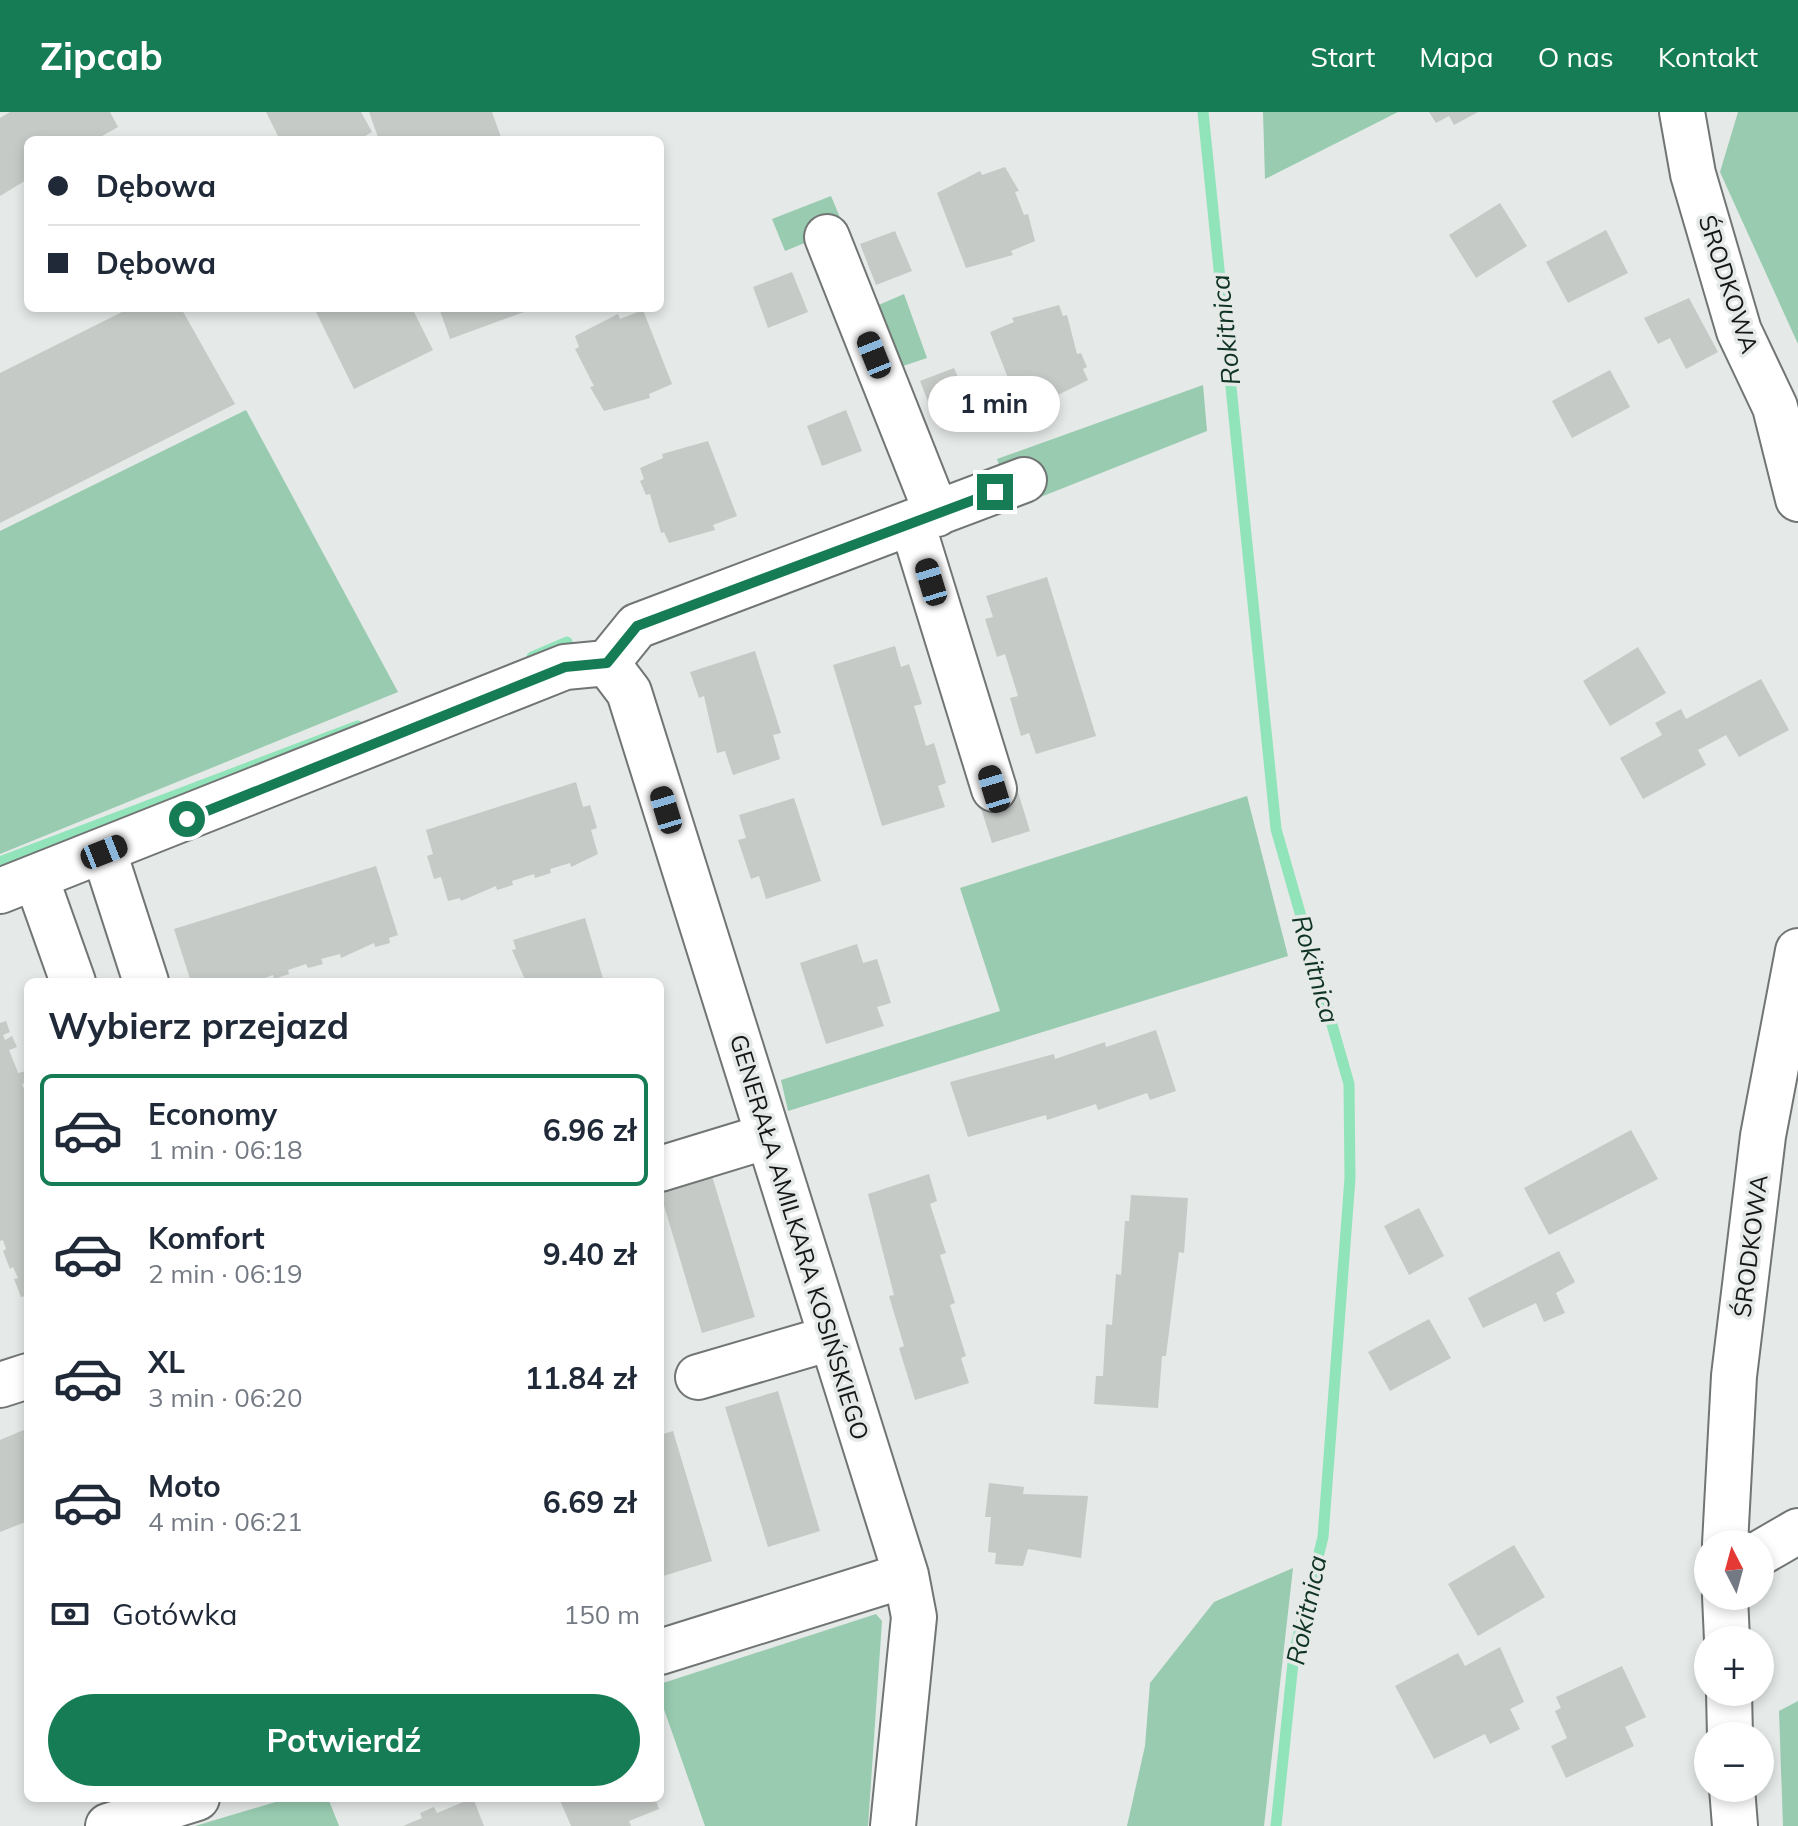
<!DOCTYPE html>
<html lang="pl">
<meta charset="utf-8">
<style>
:root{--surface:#fff;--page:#f2f2f3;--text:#1f2937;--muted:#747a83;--line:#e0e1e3;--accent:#167c55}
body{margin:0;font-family:Mulish,sans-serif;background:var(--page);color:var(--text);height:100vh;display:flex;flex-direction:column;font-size:30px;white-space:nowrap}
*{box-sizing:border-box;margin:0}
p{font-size:26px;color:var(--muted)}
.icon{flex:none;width:44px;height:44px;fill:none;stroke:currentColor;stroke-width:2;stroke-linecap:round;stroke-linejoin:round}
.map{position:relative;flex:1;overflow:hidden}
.sheet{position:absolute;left:24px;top:866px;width:640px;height:824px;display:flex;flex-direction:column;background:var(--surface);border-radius:12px;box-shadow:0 4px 12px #0003}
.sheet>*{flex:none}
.top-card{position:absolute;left:24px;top:24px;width:640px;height:176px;border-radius:12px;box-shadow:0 4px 12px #0003;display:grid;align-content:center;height:176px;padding:0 24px;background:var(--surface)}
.needle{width:52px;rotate:354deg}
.buttons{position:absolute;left:1694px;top:1418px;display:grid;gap:16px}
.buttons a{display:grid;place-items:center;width:80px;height:80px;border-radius:50%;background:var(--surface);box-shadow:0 4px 12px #0003;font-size:40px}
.end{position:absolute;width:36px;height:36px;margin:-18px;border:10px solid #167c55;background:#fff;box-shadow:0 0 0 4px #fff}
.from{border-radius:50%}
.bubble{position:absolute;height:56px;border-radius:28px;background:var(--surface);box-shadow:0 4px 12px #0003;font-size:26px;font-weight:700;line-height:56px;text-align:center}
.car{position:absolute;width:24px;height:48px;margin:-24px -12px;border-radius:10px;box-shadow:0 0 6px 2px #0007;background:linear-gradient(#222 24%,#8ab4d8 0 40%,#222 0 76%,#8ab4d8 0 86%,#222 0)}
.top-card b{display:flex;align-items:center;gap:28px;height:76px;font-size:30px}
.top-card b+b{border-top:2px solid var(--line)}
.top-card i{width:20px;height:20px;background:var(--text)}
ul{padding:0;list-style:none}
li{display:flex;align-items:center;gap:24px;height:112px;margin:0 16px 12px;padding:0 8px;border:4px solid transparent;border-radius:12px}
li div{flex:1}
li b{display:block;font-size:30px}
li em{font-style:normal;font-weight:700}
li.on{border-color:var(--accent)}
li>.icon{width:72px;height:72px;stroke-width:1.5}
h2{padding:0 24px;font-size:36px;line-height:96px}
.pay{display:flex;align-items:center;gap:20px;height:88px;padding:0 24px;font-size:30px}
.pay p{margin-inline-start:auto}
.button{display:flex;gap:16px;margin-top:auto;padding:16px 24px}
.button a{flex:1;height:92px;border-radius:48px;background:var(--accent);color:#fff;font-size:32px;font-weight:700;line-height:92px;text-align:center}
header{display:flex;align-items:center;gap:48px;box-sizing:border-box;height:112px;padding:0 40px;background:var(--accent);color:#fff}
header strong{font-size:38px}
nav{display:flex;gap:44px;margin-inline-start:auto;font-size:28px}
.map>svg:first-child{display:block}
.green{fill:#98cbb0}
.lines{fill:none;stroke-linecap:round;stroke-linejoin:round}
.stream{stroke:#91e3ba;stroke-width:11}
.building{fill:#c6cac7}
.minor-casing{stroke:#717573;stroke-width:48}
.minor{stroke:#fff;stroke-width:44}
.route{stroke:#167c55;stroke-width:10}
.labels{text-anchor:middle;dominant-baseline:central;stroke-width:7;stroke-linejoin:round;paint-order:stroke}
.street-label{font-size:24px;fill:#151615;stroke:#e5e9e7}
.water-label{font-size:26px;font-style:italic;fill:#0f3424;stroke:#e5e9e7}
</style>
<header>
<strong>Zipcab</strong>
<nav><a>Start</a><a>Mapa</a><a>O nas</a><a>Kontakt</a></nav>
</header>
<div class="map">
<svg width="1798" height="1714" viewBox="0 0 1798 1714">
<rect width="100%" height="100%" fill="#e5e9e7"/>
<path class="green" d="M1263 0H1398L1265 67Z
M1738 0H1798V232L1720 60Z
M831 84 844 115 785 139 772 107Z
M904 182 927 246 897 256 874 195Z
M1203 273 1207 319 935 427 1001 359 997 347Z
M246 298 398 580 0 742V419Z
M1247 684 1288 844 788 999 781 968 1000 899 960 776Z
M1293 1456 1264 1714H1127L1145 1634 1150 1571 1214 1490Z
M876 1502 882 1509 868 1714H705L660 1586V1572Z
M1798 1589V1714H1783L1779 1599Z
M289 1686H328L339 1714H195Z"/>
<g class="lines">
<path class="stream" d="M1203 0 1276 717 1349 972 1350 1066 1323 1425 1294 1541 1276 1714
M532 545 567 530
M0 750 358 614"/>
</g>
<path class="building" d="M10 0H110L118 15 95 28H28V67L0 84V6Z
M266 0H361L372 20 358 28H280Z
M369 0H492L502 28H379Z
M1429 0H1478L1454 13 1449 4 1436 11Z
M1005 55 1019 79 1015 80 1024 103 1028 102 1035 129 1011 139 1013 143 966 156 937 81 980 59 982 63Z
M1500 91 1527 134 1476 166 1449 123Z
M1606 118 1628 161 1568 191 1546 150Z
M895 119 912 159 876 173 860 132Z
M792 160 808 200 768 216 753 175Z
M1689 186 1718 240 1686 257 1670 226 1658 232 1644 206Z
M1059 193 1063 204 1067 203 1077 242 1081 241 1087 255 1083 257 1088 268 1044 290 1043 286 1019 294 990 220 1014 210 1012 206Z
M130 196H181L235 292 0 411V261Z
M314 196H412L433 238 354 277Z
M439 196H535L450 227Z
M643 198 672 272 649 282 650 286 604 299 590 275 594 274 575 237 579 235 575 224 618 202 620 207Z
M954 256 971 295 936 310 920 269Z
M1610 258 1630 295 1572 326 1552 289Z
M846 298 862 339 822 354 807 314Z
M708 329 737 404 713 413 715 418 669 431 664 420 661 421 650 382 646 383 640 369 644 367 640 356 663 346 662 342Z
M1047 465 1096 624 1036 642 1029 621 1021 624 1010 586 1018 584 1005 542 997 545 985 507 993 505 986 484Z
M895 534 901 555 909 552 922 592 914 594 926 634 934 631 946 671 938 674 945 695 882 714 833 553Z
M1638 535 1666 581 1610 614 1583 569Z
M755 539 781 621 773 623 780 647 733 663 725 639 717 641 704 584 699 586 690 560Z
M1761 567 1789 618 1739 645 1726 623 1698 638 1706 653 1643 687 1620 646 1662 623 1655 611 1681 597 1686 607Z
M576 670 583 695 590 693 597 716 591 718 598 742 571 755 570 751 550 757 551 761 535 766 534 762 512 769 513 773 497 778 496 774 461 789 460 786 448 789 441 765 434 767 427 744 433 742 426 718Z
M1018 680 1030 719 992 731 980 693Z
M794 686 821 769 766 787 759 764 751 767 738 728 746 726 739 703Z
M376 754 398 823 389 826 390 831 375 835 374 831 341 846 340 842 321 847 323 852 308 856 306 852 288 858 289 862 274 867 273 863 254 870H191L174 817Z
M585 806 604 870H526L512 838 516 837 513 828Z
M857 832 863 851 877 847 891 891 877 895 884 914 826 932 800 851Z
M6 909 10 920 3 923 5 928 12 924 17 935 9 938 17 958 18 961 26 959 28 965V970L22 972 24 977 28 976V1203L24 1193 28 1191 25 1184 21 1185 14 1167 18 1166 13 1155 10 1157 3 1139 6 1137 3 1128 0 1129V911Z
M1156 918 1176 979 1150 988 1147 981 1098 998 1096 992 1047 1008 1046 1003 968 1025 950 970 1054 942 1055 947 1105 930 1106 935Z
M1631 1018 1658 1067 1549 1123 1524 1076Z
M929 1062 937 1089 930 1092 946 1141 940 1143 955 1191 950 1193 966 1244 961 1246 969 1271 915 1288 899 1236 904 1234 889 1184 894 1183 868 1082Z
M712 1064 755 1205 702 1221 660 1080Z
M1131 1083 1188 1086 1184 1141 1179 1140 1166 1244H1162L1158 1296 1094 1292 1096 1264H1103L1106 1212 1112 1213 1116 1162 1121 1163 1125 1109H1129Z
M1419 1096 1444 1144 1409 1163 1384 1114Z
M1559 1139 1575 1170 1556 1181 1565 1201 1544 1210 1536 1191 1483 1216 1468 1186Z
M1429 1207 1451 1246 1390 1279 1368 1240Z
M778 1279 820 1419 768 1435 725 1295Z
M26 1317 28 1409 0 1420V1328Z
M673 1319 712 1449 660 1465V1323Z
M989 1371 1024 1375 1023 1382 1088 1384 1081 1446 1028 1437 1023 1454 995 1452 996 1441 988 1440 991 1405H985Z
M1514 1433 1545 1485 1478 1524 1448 1472Z
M1500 1535 1524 1590 1510 1597 1520 1617 1490 1632 1485 1622 1434 1647 1395 1574 1458 1541 1465 1554Z
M1622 1554 1646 1605 1625 1615 1634 1634 1566 1666 1551 1634 1567 1626 1555 1599 1561 1596 1556 1585Z
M473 1686 484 1714H403L422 1706 420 1701 434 1695 437 1701Z
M559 1686H655L659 1697 629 1709 631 1714H571Z"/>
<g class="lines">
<g class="minor-casing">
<path id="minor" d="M1682 0 1693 62 1739 219 1775 295 1798 387
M827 125 937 402
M912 411 994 677
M607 551 629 580 906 1463 914 1505 893 1714
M104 740 146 870
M36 766 73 870
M0 779 565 555 607 551 637 514 1024 368
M660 1057 768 1024
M698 1265 831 1226
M0 1273 28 1264
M1725 1432 1734 1264 1763 1024 1798 839
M1760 1441 1798 1419
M1725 1484 1727 1528
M660 1540 906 1463
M1729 1580 1730 1624
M1732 1676 1735 1714
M108 1714 197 1686"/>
</g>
<use href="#minor" class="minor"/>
</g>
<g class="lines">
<path class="route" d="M187 707 565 555 607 551 637 514 995 380"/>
</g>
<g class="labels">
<g class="street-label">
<text transform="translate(1729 172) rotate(72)">ŚRODKOWA</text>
<text transform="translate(800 1125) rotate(73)">GENERAŁA AMILKARA KOSIŃSKIEGO</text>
<text transform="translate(1750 1134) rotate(-83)">ŚRODKOWA</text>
</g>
<g class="water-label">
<text transform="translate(1225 218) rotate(-96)">Rokitnica</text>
<text transform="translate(1316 857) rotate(74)">Rokitnica</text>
<text transform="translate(1306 1498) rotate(-78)">Rokitnica</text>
</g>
</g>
</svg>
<div class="buttons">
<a><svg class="needle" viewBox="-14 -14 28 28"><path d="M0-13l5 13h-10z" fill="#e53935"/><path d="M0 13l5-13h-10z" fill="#747a83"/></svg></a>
<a>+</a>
<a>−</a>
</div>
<i class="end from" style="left:187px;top:707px"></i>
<i class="end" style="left:995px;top:380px"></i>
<div class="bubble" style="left:928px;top:264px;width:132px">1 min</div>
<i class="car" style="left:874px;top:243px;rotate:338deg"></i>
<i class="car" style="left:931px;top:470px;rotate:343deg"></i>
<i class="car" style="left:994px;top:677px;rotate:343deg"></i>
<i class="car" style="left:666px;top:698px;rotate:343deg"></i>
<i class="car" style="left:104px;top:740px;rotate:68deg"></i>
<div class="top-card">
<b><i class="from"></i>Dębowa</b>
<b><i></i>Dębowa</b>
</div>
<section class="sheet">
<h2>Wybierz przejazd</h2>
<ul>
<li class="on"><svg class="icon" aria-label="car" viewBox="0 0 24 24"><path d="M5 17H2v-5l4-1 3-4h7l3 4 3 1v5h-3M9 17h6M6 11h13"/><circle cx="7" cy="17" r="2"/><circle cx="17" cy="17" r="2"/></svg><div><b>Economy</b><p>1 min · 06:18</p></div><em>6.96 zł</em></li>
<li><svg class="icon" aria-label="car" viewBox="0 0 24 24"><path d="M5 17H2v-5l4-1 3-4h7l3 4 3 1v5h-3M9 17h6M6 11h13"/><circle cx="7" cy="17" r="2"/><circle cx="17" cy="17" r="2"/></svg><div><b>Komfort</b><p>2 min · 06:19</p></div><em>9.40 zł</em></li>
<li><svg class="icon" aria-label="car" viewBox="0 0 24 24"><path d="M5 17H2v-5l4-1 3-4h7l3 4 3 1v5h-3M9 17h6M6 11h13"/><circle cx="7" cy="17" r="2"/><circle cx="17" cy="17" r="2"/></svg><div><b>XL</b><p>3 min · 06:20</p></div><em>11.84 zł</em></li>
<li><svg class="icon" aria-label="car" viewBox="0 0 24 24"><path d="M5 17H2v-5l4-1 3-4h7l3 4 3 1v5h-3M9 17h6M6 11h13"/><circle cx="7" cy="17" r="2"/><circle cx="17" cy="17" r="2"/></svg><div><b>Moto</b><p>4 min · 06:21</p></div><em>6.69 zł</em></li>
</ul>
<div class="pay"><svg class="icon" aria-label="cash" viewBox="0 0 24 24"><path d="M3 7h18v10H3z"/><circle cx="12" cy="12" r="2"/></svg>Gotówka<p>150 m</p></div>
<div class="button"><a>Potwierdź</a></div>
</section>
</div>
